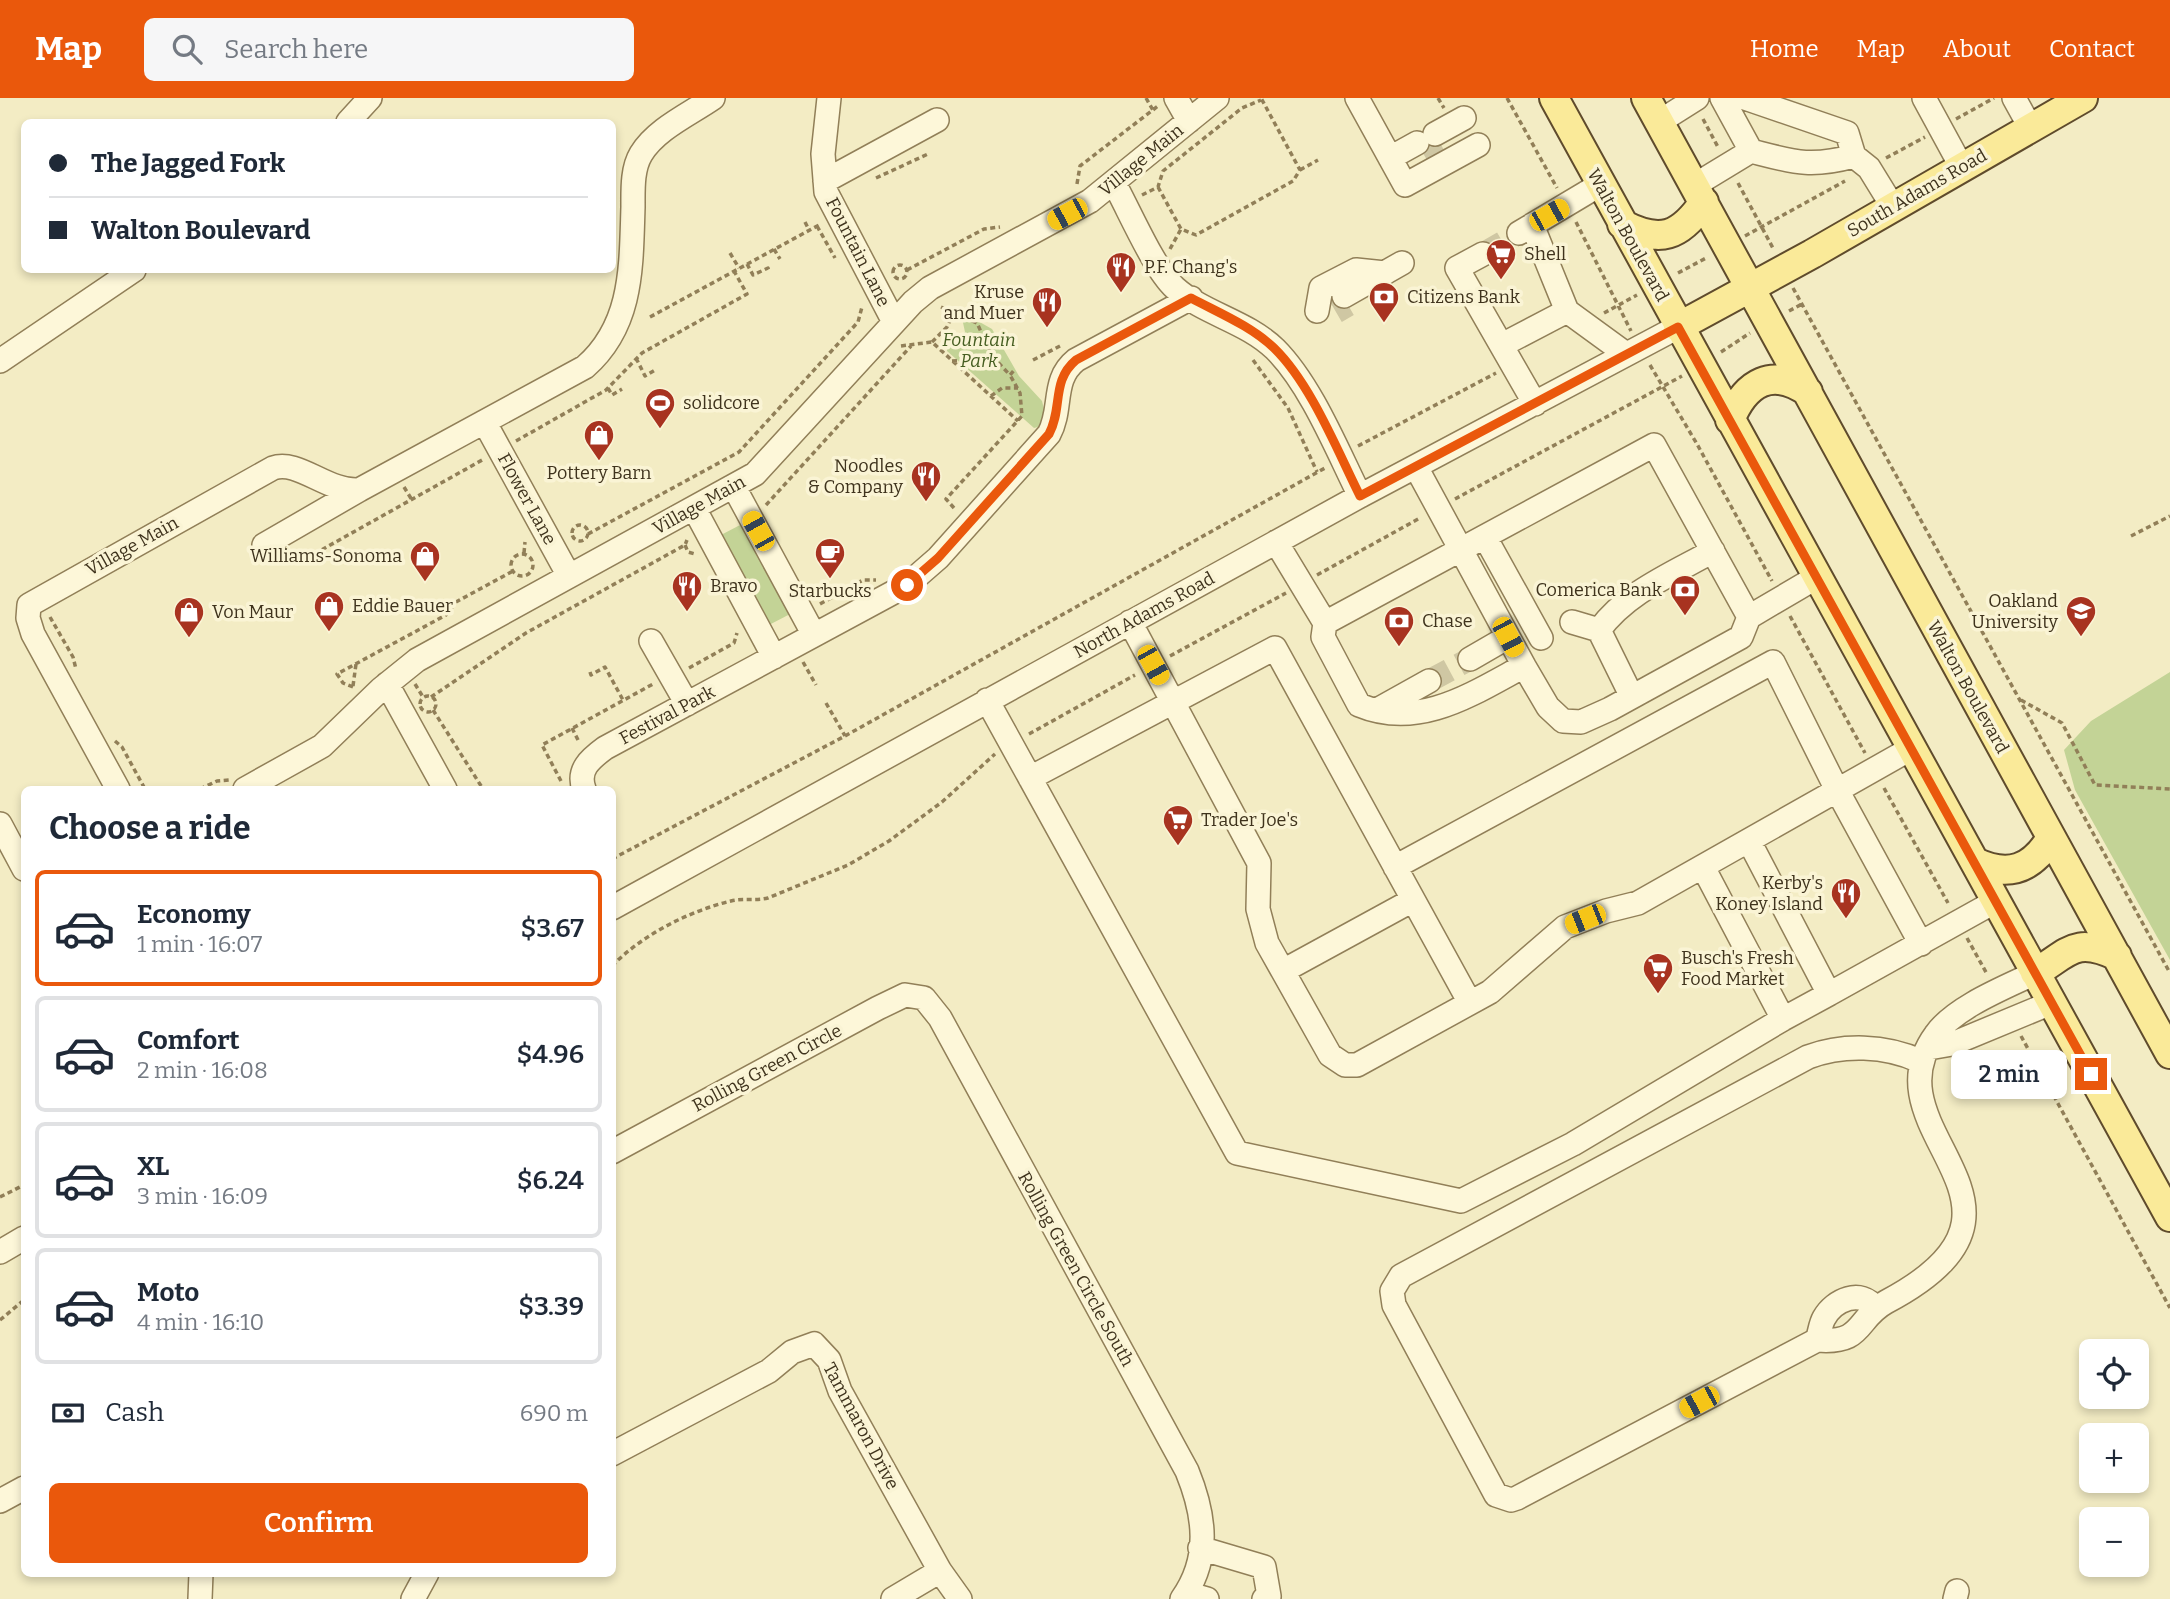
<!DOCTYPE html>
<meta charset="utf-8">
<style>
:root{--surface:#fff;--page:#f6f6f7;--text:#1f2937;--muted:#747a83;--line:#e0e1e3;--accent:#ea580c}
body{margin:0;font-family:Bitter,serif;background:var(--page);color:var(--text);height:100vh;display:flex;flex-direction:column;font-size:26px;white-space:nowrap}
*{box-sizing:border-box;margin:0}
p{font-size:23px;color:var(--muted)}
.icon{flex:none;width:38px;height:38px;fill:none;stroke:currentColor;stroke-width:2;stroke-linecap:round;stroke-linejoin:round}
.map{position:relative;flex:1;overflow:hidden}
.panel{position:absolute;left:21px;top:688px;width:595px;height:791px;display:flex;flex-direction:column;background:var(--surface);border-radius:10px;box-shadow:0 4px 10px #0003}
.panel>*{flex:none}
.banner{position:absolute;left:21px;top:21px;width:595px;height:154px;border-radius:10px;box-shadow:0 4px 10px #0003;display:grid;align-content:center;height:154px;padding:0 28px;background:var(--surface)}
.buttons{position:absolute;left:2079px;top:1241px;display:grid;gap:14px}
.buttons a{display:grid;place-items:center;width:70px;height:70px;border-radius:10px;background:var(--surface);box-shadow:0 4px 10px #0003;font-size:35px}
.end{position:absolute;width:32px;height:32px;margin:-16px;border:9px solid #ea580c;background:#fff;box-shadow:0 0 0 4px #fff}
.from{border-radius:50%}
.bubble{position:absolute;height:49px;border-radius:10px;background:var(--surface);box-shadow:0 4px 10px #0003;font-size:23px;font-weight:600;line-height:49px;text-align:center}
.car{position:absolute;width:21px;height:42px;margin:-21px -10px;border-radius:9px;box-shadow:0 0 5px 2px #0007;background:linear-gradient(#f5c518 24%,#345 0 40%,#f5c518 0 76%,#345 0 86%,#f5c518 0)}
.banner b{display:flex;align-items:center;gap:24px;height:66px;font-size:26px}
.banner b+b{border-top:2px solid var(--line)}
.banner i{width:18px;height:18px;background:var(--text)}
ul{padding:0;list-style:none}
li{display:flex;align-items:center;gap:21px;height:116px;margin:0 14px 10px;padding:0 14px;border:4px solid var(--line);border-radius:10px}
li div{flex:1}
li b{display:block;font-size:26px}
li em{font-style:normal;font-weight:600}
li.current{border-color:var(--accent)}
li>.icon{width:63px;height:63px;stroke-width:1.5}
h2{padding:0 28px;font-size:32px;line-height:84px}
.pay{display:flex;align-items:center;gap:18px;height:77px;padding:0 28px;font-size:26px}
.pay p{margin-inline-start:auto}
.primary-button{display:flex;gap:14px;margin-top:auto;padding:14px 28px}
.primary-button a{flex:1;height:80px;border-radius:10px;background:var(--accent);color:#fff;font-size:28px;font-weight:600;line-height:80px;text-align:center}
header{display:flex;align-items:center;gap:42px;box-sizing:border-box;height:98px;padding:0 35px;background:var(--accent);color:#fff}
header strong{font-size:33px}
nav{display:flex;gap:38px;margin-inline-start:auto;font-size:24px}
.search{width:490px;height:63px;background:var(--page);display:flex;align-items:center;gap:18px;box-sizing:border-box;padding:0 24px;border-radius:10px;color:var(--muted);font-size:26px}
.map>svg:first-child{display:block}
.green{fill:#c3d396}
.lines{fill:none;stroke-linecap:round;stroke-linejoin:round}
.minor-tunnel{stroke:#cfc7a3;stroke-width:23;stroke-dasharray:23 11;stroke-linecap:butt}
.minor-casing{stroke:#917f58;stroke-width:26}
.major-casing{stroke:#5f4b2c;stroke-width:32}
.path{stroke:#917f58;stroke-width:3.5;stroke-dasharray:5 3.5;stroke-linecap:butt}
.minor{stroke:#fdf7d9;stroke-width:23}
.major{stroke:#faea99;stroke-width:28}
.route{stroke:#ea580c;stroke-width:9}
.labels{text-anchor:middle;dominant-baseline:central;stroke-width:7;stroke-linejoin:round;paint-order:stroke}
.street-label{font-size:18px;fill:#3f331d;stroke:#faf4d5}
.poi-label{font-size:18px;fill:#3f331d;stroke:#faf4d5;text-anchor:start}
.park-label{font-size:18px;font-style:italic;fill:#465e21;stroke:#faf4d5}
</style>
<header>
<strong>Map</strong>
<div class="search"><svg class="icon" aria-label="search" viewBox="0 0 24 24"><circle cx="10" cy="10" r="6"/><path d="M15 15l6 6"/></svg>Search here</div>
<nav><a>Home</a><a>Map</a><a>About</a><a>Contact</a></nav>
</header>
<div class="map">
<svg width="2170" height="1501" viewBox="0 0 2170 1501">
<rect width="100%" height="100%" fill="#f3ecc4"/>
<path class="green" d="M962 220 976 222 992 231 1019 278 1042 303 1045 315 1038 329 1034 330 947 253V248L959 243 965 234Z
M742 426 794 514 767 528 719 438Z
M2170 574V862L2075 692 2064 652 2091 623Z"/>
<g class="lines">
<path class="minor-tunnel" d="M1427 62 1444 52
M1483 156 1519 135
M1336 214 1348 207
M1429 583 1470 561"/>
<g class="minor-casing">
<path id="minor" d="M829 0 823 56 826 94 894 224
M1176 0 1189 23
M1357 0 1405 87 1478 47
M1745 0 1847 35 1854 58
M1924 0 1961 68
M2014 0 2030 29
M348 24 370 0
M1659 24 1697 0
M1435 36 1464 20
M1751 53C1794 64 1810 70 1854 58L1869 70 1893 109
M1390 60 1417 45
M825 83 937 22
M1114 85C1129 112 1154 171 1175 190 1204 216 1246 223 1275 251 1311 287 1337 352 1360 398
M1695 87 1751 53 1722 0
M1532 127 1567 213 1626 256
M1519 135 1601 86
M1483 156 1457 170 1535 306
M1344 198 1402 165
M1317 213 1321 190 1356 172 1385 175
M1502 247 1567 213
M0 263 134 172
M485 325 569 478
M1416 369 1524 568 1548 609 1563 623 1581 624 1610 611 1741 539 1749 519 1817 479
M734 389 814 537
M694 410 774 559
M1485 439 1541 540
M1276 444 1325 525 1323 539 1359 607C1419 632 1472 596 1524 568
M264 447 359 392
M1130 524 1259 765 1258 811 1267 845 1330 957 1345 967H1357L1490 894 1565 829 1606 813 1638 805 1912 650
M1572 524 1599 532
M1325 525 1654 347 1749 519
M651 543 687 606
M1470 561 1508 539
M387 586 445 691
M1631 597 1599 532C1627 494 1672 476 1713 453
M987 602 1237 1055 1461 1103 1573 1046 1783 921
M1377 612 1429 583
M1030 680 1275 550 1470 905
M118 691 33 536 28 520 29 507 273 370C298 361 327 394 359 392L585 269C633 227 631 169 633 109 633 92 632 71 641 56 656 31 690 16 713 0
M245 691 322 648 381 591 417 562 755 376 913 204 930 190 1090 103 1217 0
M584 691C577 672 590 661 605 650L907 487 938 460 1049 336C1063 310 1051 282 1076 262L1191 200
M0 726 24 771
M1395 769 1773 564 1837 692 1921 846
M1703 769 1783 921 1829 896 1749 743
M612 810 1360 398 1678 229
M1283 873 1413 802
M1829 896 1996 803
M1929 950 1952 946 2051 905
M1920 963C1885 947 1843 946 1808 959L1401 1178 1392 1193 1394 1207 1496 1397 1511 1402 1517 1400 1817 1242C1865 1246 1855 1221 1886 1204 2069 1107 1863 1035 1936 936 1955 909 2006 889 2035 875
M612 1054 878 910 905 897 924 900 940 920 1187 1373C1205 1417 1211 1460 1182 1501
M0 1154 24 1140
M1817 1242C1820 1235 1820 1227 1824 1220 1834 1202 1861 1190 1875 1210
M612 1356 769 1273 792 1254 814 1246 829 1262 840 1293 940 1473 960 1501
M0 1403 24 1390
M1200 1450 1264 1469 1269 1498 1264 1501
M1186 1495 1207 1501
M200 1501 201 1475
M413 1501 427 1475
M893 1501 940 1473
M1955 1501 1957 1493"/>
</g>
<g class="major-casing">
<path id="major" d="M1554 0 2170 1119
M1646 0 2170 956
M1622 126C1660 146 1680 139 1704 104
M1678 229 1812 156 2083 0
M1730 322C1746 284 1772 269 1808 294
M1975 764C2009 780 2032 771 2051 740
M2035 875C2069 855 2074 838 2117 858"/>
</g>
<path class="path" d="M1146 0 1154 14
M1438 0 1444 10
M1507 0 1557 90
M1703 21 1719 51
M1956 21 1994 0
M1886 60 1925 39
M1300 72 1318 62
M876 80 928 56
M1738 85 1774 152
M1077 86 1080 68 1158 8
M1158 89 1181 131 1196 137 1293 83 1300 72 1261 0
M1142 97 1158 89 1163 73 1242 10 1261 2
M805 124 809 132
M1576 124 1631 233
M817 128 835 160
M1745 138 1845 83
M774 151 780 161
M1170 151 1181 131
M730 155 739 170
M747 166 753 177 768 170 769 173
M893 174a7 7 0 1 1 14 0a7 7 0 1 1-14 0Z
M907 172 984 131 1000 129
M1678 175 1708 159
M1793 190 2170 875
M941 209 977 225 992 258 1010 277 1015 271
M1789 213 1802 206
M1604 215 1637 197
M650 219 819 127
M932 244 947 229 954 214
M901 248 932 244 1018 323
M1721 254 1750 235
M636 260 645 278 655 272
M1033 262 1060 248
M1253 262 1288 310 1317 374
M952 263 975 262
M1650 267 1697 346 1772 483
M608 290 612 297 622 291
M991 298 1002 290H1018
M516 343 606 292 642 255 747 196 734 173
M1358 348 1496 275
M404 389 412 402
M1455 401 1682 278
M766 407 911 248
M954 410 946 401 1022 318 1020 295 1010 277
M572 435a8 8 0 1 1 16 0a8 8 0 1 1-16 0Z
M588 436 739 354 858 224 862 209
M2131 438 2170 418
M685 447 688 454 695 456
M524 455 525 444
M511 467a11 11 0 1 1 22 0a11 11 0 1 1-22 0Z
M307 460 484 361
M1317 477 1420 420
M820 506 863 482H876
M1790 518 1865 655
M50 519 73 559 76 571
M1170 558 1286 495
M803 564 816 587
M689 570 734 545 737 535
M590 574 591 577 605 569 623 602
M415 586 423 599
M353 588 356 566
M353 589 343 585 337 576 446 517 456 504 513 473
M420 606a8 8 0 1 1 16 0a8 8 0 1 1-16 0Z
M431 599 526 535 685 447 687 442
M2021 602 2062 625 2095 687 2170 691
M826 605 845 638
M433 612 483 691
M572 630 579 644
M1029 636 1135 577
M115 643 122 649 145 691
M561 683 542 647 653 586
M1884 690 1948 805
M200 691 217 683 229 682
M612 761 845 638 1325 370
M1967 840 1987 876
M612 868C642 837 689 813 731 803 743 800 756 803 768 800L848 767 889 743 942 704 995 656
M2021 938 2170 1210
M0 1099 24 1087
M0 1222 24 1202"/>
<use href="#minor" class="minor"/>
<use href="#major" class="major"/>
</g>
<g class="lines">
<path class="route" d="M907 487 938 460 1049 336C1063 310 1051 283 1076 262L1191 200C1219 215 1251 228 1274 250 1311 286 1337 352 1360 398L1678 229 2091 976"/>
</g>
<defs>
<g id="supermarket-pin" transform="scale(1.575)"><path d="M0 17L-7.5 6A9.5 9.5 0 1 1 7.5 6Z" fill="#a83320" stroke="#faf4d5"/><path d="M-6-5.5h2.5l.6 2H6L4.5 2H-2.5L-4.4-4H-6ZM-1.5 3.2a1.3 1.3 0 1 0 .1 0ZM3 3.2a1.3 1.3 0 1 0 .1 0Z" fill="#fff"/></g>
<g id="restaurant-pin" transform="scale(1.575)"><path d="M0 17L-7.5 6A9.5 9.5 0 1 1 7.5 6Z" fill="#a83320" stroke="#faf4d5"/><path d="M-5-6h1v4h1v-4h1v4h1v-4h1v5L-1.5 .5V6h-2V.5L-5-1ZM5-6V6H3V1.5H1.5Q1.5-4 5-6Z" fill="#fff"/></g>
<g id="bank-pin" transform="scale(1.575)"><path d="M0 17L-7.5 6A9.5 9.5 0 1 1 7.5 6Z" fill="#a83320" stroke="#faf4d5"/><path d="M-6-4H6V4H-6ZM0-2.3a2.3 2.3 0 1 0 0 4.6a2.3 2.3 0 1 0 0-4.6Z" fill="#fff"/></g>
<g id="stadium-pin" transform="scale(1.575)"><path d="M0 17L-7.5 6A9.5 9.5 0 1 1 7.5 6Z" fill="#a83320" stroke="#faf4d5"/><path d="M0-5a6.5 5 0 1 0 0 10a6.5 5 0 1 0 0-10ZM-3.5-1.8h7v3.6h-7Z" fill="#fff"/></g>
<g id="shop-pin" transform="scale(1.575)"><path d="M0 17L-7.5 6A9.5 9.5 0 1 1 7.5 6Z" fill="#a83320" stroke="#faf4d5"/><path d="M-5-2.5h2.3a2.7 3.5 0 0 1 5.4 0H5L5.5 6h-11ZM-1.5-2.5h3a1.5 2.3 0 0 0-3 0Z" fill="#fff"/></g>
<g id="cafe-pin" transform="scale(1.575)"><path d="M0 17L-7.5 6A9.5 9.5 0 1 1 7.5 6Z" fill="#a83320" stroke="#faf4d5"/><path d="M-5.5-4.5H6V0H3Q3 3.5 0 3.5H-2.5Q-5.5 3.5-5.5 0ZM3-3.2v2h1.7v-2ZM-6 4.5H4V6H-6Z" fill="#fff"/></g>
<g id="university-pin" transform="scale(1.575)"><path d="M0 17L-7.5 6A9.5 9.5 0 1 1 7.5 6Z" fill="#a83320" stroke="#faf4d5"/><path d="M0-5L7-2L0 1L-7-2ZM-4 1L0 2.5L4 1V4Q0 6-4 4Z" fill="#fff"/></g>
</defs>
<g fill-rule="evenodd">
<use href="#supermarket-pin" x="1501" y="156"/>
<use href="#restaurant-pin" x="1121" y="169"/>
<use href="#bank-pin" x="1384" y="199"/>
<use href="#restaurant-pin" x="1047" y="204"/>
<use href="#stadium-pin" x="660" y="305"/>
<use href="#shop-pin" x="599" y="337"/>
<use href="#restaurant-pin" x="926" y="378"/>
<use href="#cafe-pin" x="830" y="455"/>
<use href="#shop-pin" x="425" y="458"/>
<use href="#restaurant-pin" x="687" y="488"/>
<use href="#bank-pin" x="1685" y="492"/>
<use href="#shop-pin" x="329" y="508"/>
<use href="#university-pin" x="2081" y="513"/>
<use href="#shop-pin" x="189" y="514"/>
<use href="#bank-pin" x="1399" y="523"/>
<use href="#supermarket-pin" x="1178" y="722"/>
<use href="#restaurant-pin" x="1846" y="795"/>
<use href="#supermarket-pin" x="1658" y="870"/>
</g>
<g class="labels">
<g class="street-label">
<text transform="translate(1141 62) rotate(-39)">Village Main</text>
<text transform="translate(1917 95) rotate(-30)">South Adams Road</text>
<text transform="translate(1628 137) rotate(61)">Walton Boulevard</text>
<text transform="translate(858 154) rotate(63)">Fountain Lane</text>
<text transform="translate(527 401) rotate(61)">Flower Lane</text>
<text transform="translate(699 407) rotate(-29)">Village Main</text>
<text transform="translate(132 448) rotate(-29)">Village Main</text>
<text transform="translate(1144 517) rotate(-29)">North Adams Road</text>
<text transform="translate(1968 589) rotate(61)">Walton Boulevard</text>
<text transform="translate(667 617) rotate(-28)">Festival Park</text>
<text transform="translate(767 970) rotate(-28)">Rolling Green Circle</text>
<text transform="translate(1076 1171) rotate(61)">Rolling Green Circle South</text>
<text transform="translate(861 1328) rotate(62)">Tammaron Drive</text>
</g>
<g class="poi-label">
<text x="1524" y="156">Shell</text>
<text x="1144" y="169">P.F. Chang's</text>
<text x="1024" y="194" text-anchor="end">Kruse<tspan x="1024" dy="21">and Muer</tspan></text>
<text x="1407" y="199">Citizens Bank</text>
<text x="683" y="305">solidcore</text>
<text x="903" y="368" text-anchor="end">Noodles<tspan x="903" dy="21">&amp; Company</tspan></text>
<text x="599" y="375" text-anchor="middle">Pottery Barn</text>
<text x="402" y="458" text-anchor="end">Williams-Sonoma</text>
<text x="710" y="488">Bravo</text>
<text x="1662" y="492" text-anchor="end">Comerica Bank</text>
<text x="830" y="493" text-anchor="middle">Starbucks</text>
<text x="2058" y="503" text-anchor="end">Oakland<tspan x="2058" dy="21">University</tspan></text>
<text x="352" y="508">Eddie Bauer</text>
<text x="212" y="514">Von Maur</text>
<text x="1422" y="523">Chase</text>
<text x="1201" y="722">Trader Joe's</text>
<text x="1823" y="785" text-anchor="end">Kerby's<tspan x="1823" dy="21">Koney Island</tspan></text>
<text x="1681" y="860">Busch's Fresh<tspan x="1681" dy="21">Food Market</tspan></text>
</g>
<g class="park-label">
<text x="979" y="242">Fountain<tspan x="979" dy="21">Park</tspan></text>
</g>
</g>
</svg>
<div class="buttons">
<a><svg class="icon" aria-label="locate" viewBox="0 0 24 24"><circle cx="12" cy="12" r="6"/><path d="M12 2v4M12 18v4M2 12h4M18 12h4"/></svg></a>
<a>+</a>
<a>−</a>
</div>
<i class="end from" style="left:907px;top:487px"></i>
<i class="end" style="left:2091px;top:976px"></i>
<div class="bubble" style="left:1951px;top:952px;width:116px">2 min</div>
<i class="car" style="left:1067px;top:116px;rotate:242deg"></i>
<i class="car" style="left:1549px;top:117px;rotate:61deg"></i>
<i class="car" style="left:758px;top:433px;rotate:331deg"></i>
<i class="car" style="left:1508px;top:539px;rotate:152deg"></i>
<i class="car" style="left:1153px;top:567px;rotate:151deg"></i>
<i class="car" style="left:1585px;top:821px;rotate:248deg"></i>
<i class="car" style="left:1699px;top:1304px;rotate:242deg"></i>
<div class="banner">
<b><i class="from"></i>The Jagged Fork</b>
<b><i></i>Walton Boulevard</b>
</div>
<section class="panel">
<h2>Choose a ride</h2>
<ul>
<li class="current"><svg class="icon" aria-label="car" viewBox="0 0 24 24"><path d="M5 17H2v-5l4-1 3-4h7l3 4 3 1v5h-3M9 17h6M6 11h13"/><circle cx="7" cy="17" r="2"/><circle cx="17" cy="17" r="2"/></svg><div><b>Economy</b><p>1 min · 16:07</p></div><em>$3.67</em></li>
<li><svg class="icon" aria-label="car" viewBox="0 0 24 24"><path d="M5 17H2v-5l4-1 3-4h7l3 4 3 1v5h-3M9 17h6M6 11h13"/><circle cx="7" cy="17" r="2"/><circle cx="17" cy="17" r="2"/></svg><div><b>Comfort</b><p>2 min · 16:08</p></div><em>$4.96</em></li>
<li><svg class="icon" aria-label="car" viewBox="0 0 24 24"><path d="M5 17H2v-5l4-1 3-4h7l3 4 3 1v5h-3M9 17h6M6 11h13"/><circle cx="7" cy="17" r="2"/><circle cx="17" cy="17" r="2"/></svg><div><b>XL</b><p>3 min · 16:09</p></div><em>$6.24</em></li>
<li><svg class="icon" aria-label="car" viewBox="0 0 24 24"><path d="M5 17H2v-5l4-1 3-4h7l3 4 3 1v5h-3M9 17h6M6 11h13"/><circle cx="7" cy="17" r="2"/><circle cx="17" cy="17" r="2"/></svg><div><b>Moto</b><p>4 min · 16:10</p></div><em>$3.39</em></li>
</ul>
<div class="pay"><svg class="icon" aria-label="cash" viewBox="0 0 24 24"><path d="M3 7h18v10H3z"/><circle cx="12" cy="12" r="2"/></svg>Cash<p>690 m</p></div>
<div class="primary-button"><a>Confirm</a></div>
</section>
</div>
